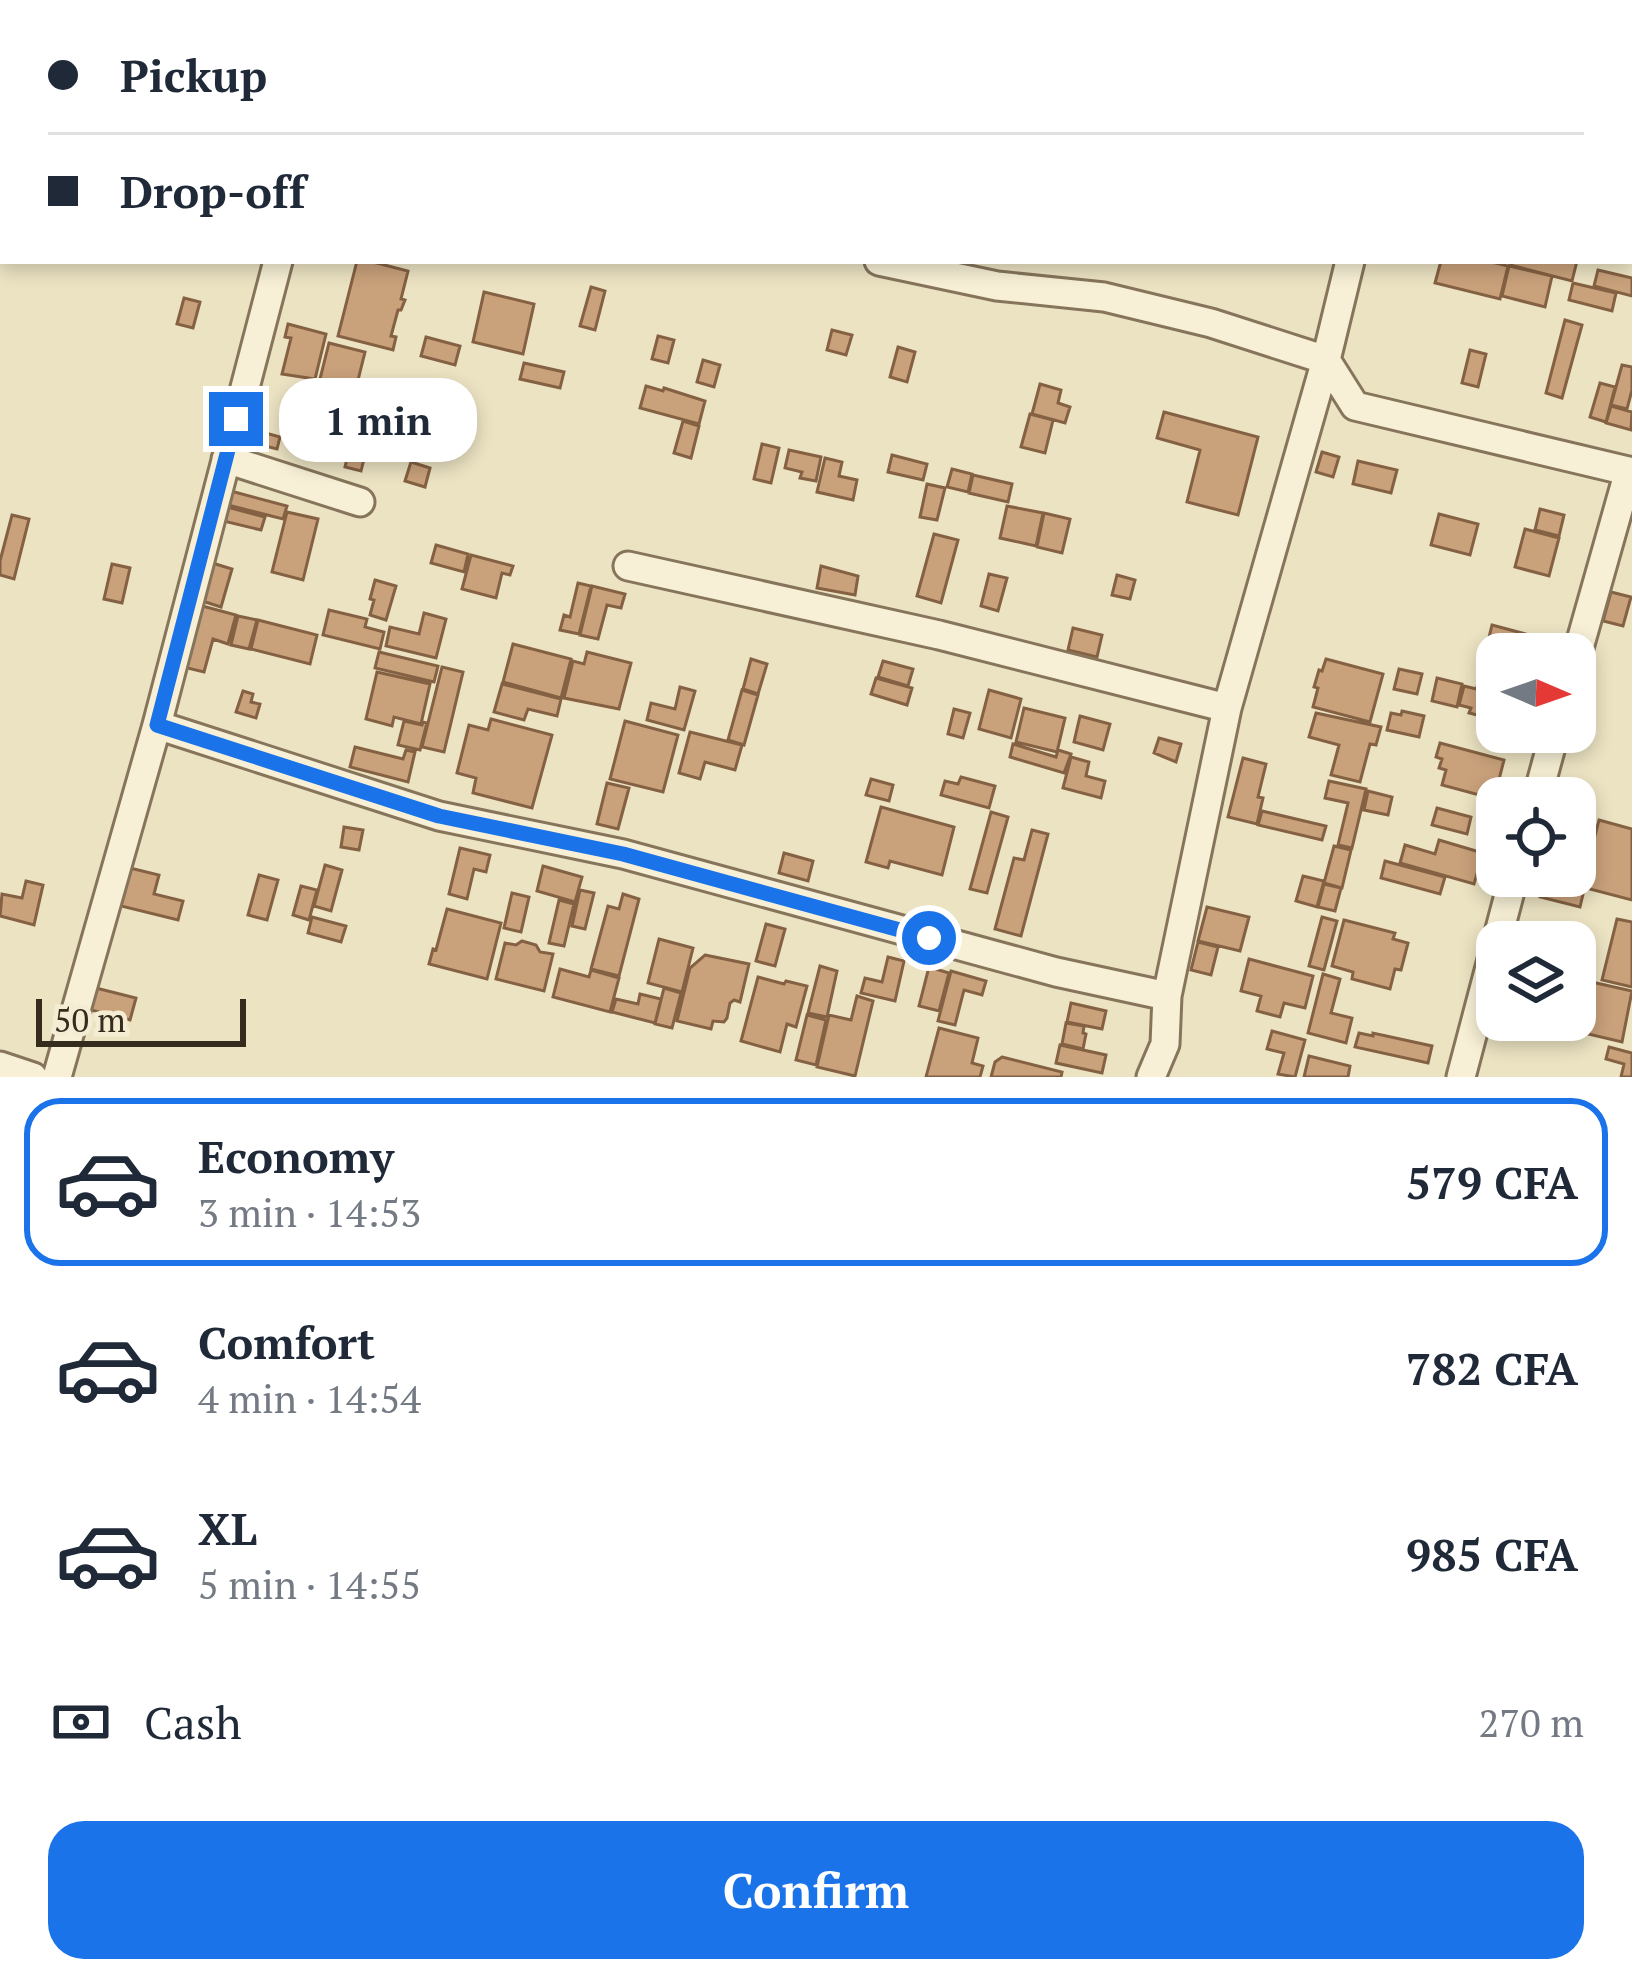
<!DOCTYPE html>
<meta charset="utf-8">
<style>
:root{--surface:#fff;--page:#f2f2f3;--text:#1f2937;--muted:#747a83;--line:#e0e1e3;--accent:#1a73e8}
body{margin:0;font-family:"PT Serif",serif;background:var(--page);color:var(--text);height:100vh;display:flex;flex-direction:column;font-size:45px;white-space:nowrap}
*{box-sizing:border-box;margin:0}
p{font-size:39px;color:var(--muted)}
.icon{flex:none;width:66px;height:66px;fill:none;stroke:currentColor;stroke-width:2;stroke-linecap:round;stroke-linejoin:round}
.map{position:relative;height:1077px;overflow:hidden}
.drawer{display:flex;flex-direction:column;background:var(--surface);flex:1}
.drawer>*{flex:none}
.guide{position:absolute;left:0px;top:0px;width:1632px;height:264px;box-shadow:0 6px 18px #0003;display:grid;align-content:center;height:264px;padding:0 48px;background:var(--surface)}
.needle{width:78px;rotate:92deg}
.controls{position:absolute;left:1476px;top:633px;display:grid;gap:24px}
.controls a{display:grid;place-items:center;width:120px;height:120px;border-radius:24px;background:var(--surface);box-shadow:0 6px 18px #0003;font-size:60px}
.scale{position:absolute;left:36px;bottom:30px;width:210px;box-sizing:border-box;padding-left:12px;border:6px solid #362c1e;border-top:0;font-size:33px;line-height:42px;white-space:nowrap;color:#362c1e;-webkit-text-stroke:9px #f4edd3;paint-order:stroke}
.end{position:absolute;width:54px;height:54px;margin:-27px;border:15px solid #1a73e8;background:#fff;box-shadow:0 0 0 6px #fff}
.from{border-radius:50%}
.bubble{position:absolute;height:84px;border-radius:36px;background:var(--surface);box-shadow:0 6px 18px #0003;font-size:39px;font-weight:800;line-height:84px;text-align:center}
.guide b{display:flex;align-items:center;gap:42px;height:114px;font-size:45px}
.guide b+b{border-top:3px solid var(--line)}
.guide i{width:30px;height:30px;background:var(--text)}
ul{padding:21px 0 0;list-style:none}
li{display:flex;align-items:center;gap:36px;height:168px;margin:0 24px 18px;padding:0 24px;border:6px solid transparent;border-radius:36px}
li div{flex:1}
li b{display:block;font-size:45px}
li em{font-style:normal;font-weight:800}
li.selected{border-color:var(--accent)}
li>.icon{width:108px;height:108px;stroke-width:1.5}
.pay{display:flex;align-items:center;gap:30px;height:132px;padding:0 48px;font-size:45px}
.pay p{margin-inline-start:auto}
.action{display:flex;gap:24px;margin-top:auto;padding:24px 48px}
.action a{flex:1;height:138px;border-radius:36px;background:var(--accent);color:#fff;font-size:48px;font-weight:800;line-height:138px;text-align:center}
.map>svg:first-child{display:block}
.building{fill:#c9a17b;stroke:#846142;stroke-width:3}
.lines{fill:none;stroke-linecap:round;stroke-linejoin:round}
.street-casing{stroke:#86755b;stroke-width:33}
.street{stroke:#f7f0d6;stroke-width:27}
.route{stroke:#1a73e8;stroke-width:15}
</style>
<div class="map">
<svg width="1632" height="1077" viewBox="0 0 1632 1077">
<rect width="100%" height="100%" fill="#ece3c3"/>
<path class="building" d="M357 261H369L408 271 401 299 405 300 401 310H398L391 336 396 337 393 350 338 336Z
M1441 261H1487L1508 266 1500 299 1435 283Z
M1511 261H1577L1572 281 1510 265Z
M1509 266 1552 276 1545 307 1502 296Z
M1598 270 1632 278V296L1594 286Z
M1573 283 1616 293 1612 311 1569 300Z
M591 287 605 291 595 330 580 326Z
M484 292 534 304 523 354 473 342Z
M184 298 200 302 193 328 177 324Z
M1565 320 1582 325 1562 398 1546 393Z
M288 324 326 334 315 379 282 374 291 338 285 337Z
M832 330 852 335 846 355 827 350Z
M658 336 674 340 668 363 652 359Z
M426 337 460 346 455 365 421 356Z
M329 343 365 352 350 412 314 403Z
M898 347 915 352 907 382 890 377Z
M1470 350 1486 354 1478 387 1462 383Z
M703 360 720 365 714 387 697 382Z
M524 363 564 372 560 388 520 379Z
M1622 365 1632 367V390L1627 409 1611 405Z
M1600 383 1615 387 1606 422 1590 417Z
M1040 384 1061 390 1058 403 1070 407 1065 423 1032 414Z
M646 386 663 391 664 388 705 401 699 424 640 408Z
M1611 406 1632 412 1631 430 1606 423Z
M313 412 332 416 324 451 306 446Z
M1164 412 1258 437 1238 515 1187 502 1200 450 1157 438Z
M1030 414 1053 420 1045 453 1021 447Z
M683 421 699 426 691 458 674 453Z
M245 423 256 426 255 430 280 437 277 449 241 440Z
M352 438 368 443 361 471 345 467Z
M762 444 779 448 771 483 754 479Z
M789 450 821 457 816 481 800 478 802 472 785 468Z
M1322 452 1339 457 1333 477 1316 472Z
M892 455 927 464 923 480 888 472Z
M825 458 842 462 839 476 857 480 853 500 817 492Z
M1358 461 1397 470 1391 493 1353 484Z
M411 462 430 468 425 487 405 481Z
M952 469 972 474 968 492 947 487Z
M973 475 1012 484 1008 502 969 493Z
M927 484 945 488 937 520 920 517Z
M227 490 287 506 283 519 224 504Z
M223 506 265 517 261 530 219 520Z
M1007 506 1043 513 1036 546 1000 538Z
M1540 509 1564 515 1559 536 1535 530Z
M287 512 318 519 303 580 272 572Z
M1044 513 1070 519 1062 553 1037 547Z
M1439 514 1478 524 1470 555 1431 545Z
M12 515 29 519 14 579 0 575V561Z
M1525 529 1559 538 1549 576 1515 567Z
M934 534 958 540 941 603 917 596Z
M436 545 468 554 464 572 431 563Z
M471 555 513 566 510 575 502 573 496 598 462 589Z
M209 562 232 569 221 607 199 600Z
M112 564 130 568 122 603 104 599Z
M821 566 858 576 855 595 817 588Z
M989 574 1007 578 998 611 981 606Z
M1117 575 1135 580 1130 599 1112 595Z
M375 580 396 586 386 620 370 615 374 600 370 599Z
M578 583 591 586 579 634 560 630 564 615 570 617Z
M592 586 625 594 621 608 607 605 598 639 580 635Z
M1611 592 1631 597 1623 626 1603 621Z
M195 604 236 615 228 644 213 639 204 672 179 666Z
M329 610 367 619 365 627 384 632 380 649 323 635Z
M424 613 446 619 436 658 386 646 390 627 419 634Z
M238 616 257 620 249 649 231 645Z
M258 620 317 635 310 664 251 649Z
M1492 625 1533 636 1529 654H1497V692L1477 687Z
M1073 628 1102 635 1097 657 1068 650Z
M513 644 571 659 561 698 503 682Z
M379 652 438 666 434 682 375 668Z
M587 652 631 663 619 709 564 698 573 661 584 664Z
M751 659 767 664 758 694 743 689Z
M1326 659 1383 674 1370 722 1313 707 1318 688 1314 687 1319 670 1322 671Z
M883 661 913 669 908 686 878 677Z
M442 667 463 672 444 752 422 747Z
M1399 669 1422 674 1417 694 1394 689Z
M377 672 430 684 421 724 394 717 392 726 366 719Z
M876 678 912 688 907 705 871 694Z
M1437 678 1462 684 1457 707 1432 701Z
M502 684 561 699 557 716 528 709 524 720 494 712Z
M1464 686 1497 694V720L1469 713 1471 708 1459 705Z
M680 687 695 691 684 730 647 720 651 703 675 709Z
M742 690 758 695 744 745 728 740Z
M989 690 1021 699 1011 738 979 729Z
M243 691 253 694 251 702 260 704 256 718 236 712Z
M1024 708 1065 718 1057 752 1016 742Z
M954 709 970 713 963 738 948 734Z
M1402 711 1424 716 1419 737 1387 730 1391 713 1401 715Z
M1316 713 1381 727 1376 745 1370 744 1360 782 1331 775 1339 745 1309 737Z
M1080 716 1110 724 1103 750 1074 742Z
M491 719 552 735 532 808 473 793 476 778 457 773 469 725 488 730Z
M404 721 422 725 423 722 427 723 420 750 398 745Z
M625 721 678 735 663 792 610 779Z
M690 732 742 745 735 770 705 762 700 779 679 773Z
M1159 738 1181 744 1176 762 1154 753Z
M1440 743 1504 760 1494 799 1442 785 1446 770 1439 768 1442 759 1436 757Z
M1013 744 1056 757 1058 750 1071 754 1064 773 1010 757Z
M355 747 403 759 406 750 415 752 408 782 350 767Z
M1071 757 1089 762 1086 776 1105 781 1101 798 1063 788Z
M1243 758 1266 764 1258 797 1263 798 1257 824 1228 817Z
M961 777 995 786 989 808 941 795 945 781 958 784Z
M871 779 893 785 889 801 866 795Z
M1329 781 1366 789 1352 848 1338 845 1348 803 1325 798Z
M607 783 629 788 618 829 597 824Z
M1368 791 1392 797 1388 815 1364 810Z
M881 807 954 827 942 875 890 861 888 868 866 862Z
M1437 808 1471 817 1467 834 1432 825Z
M1262 811 1326 826 1322 840 1258 825Z
M991 812 1008 817 987 893 970 889Z
M1599 820 1632 829V900L1582 887Z
M344 827 363 830 359 850 341 847Z
M1032 830 1048 834 1021 936 995 929 1014 858 1024 860Z
M1439 840 1483 853 1474 884 1400 863 1405 845 1435 854Z
M1334 846 1351 850 1342 888 1324 883Z
M460 848 490 855 486 872 474 869 467 899 449 894Z
M784 853 813 861 808 881 779 873Z
M1385 861 1445 877 1440 894 1381 878Z
M325 865 342 870 331 911 314 906Z
M543 866 582 877 575 902 537 891Z
M130 868 159 875 154 894 183 901 178 920 121 906Z
M259 875 278 880 267 920 248 915Z
M1303 876 1324 881 1317 907 1296 901Z
M26 881 43 885 34 925 0 916 2 894 22 898Z
M1543 881 1584 890 1580 907 1540 897Z
M1324 884 1341 888 1335 911 1318 907Z
M301 886 317 890 309 920 293 915Z
M580 890 594 893 585 929 572 926Z
M512 893 529 897 521 932 504 928Z
M623 894 639 899 619 976 591 969 608 906 619 909Z
M559 900 574 904 564 946 549 943Z
M1207 907 1249 917 1240 951 1198 941Z
M447 909 501 923 487 979 429 964 433 949 436 950Z
M312 917 346 926 341 942 308 933Z
M1322 917 1337 921 1324 970 1309 966Z
M1617 919 1632 922V987L1602 980Z
M1344 920 1395 933 1393 939 1408 943 1401 970 1395 969 1390 989 1352 979 1353 972 1332 966Z
M766 924 785 929 775 966 756 961Z
M659 939 693 948 682 992 648 983Z
M522 941 536 945 540 952 553 954 544 991 496 979 505 943 516 945Z
M1198 942 1218 947 1211 975 1191 970Z
M705 955 749 964 740 1002 734 1000 730 1003 727 1018 724 1022 713 1021 711 1029 677 1021 690 968Z
M888 957 904 961 895 1001 861 993 865 978 882 982Z
M1249 959 1313 976 1305 1008 1284 1003 1280 1017 1257 1011 1261 996 1241 991Z
M820 966 837 971 827 1017 808 1013Z
M929 967 949 973 939 1011 919 1006Z
M560 969 589 977 591 970 619 978 610 1012 553 997Z
M951 971 986 981 982 995 964 990 955 1025 938 1021Z
M1323 974 1340 979 1331 1013 1352 1018 1346 1043 1308 1033Z
M758 977 784 984 786 981 807 986 796 1027 787 1024 780 1052 741 1041Z
M1583 980 1632 991 1622 1042 1571 1030Z
M96 988 136 998 130 1020 91 1010Z
M664 988 681 993 672 1028 655 1024Z
M640 994 661 999 655 1023 612 1012 616 999 638 1004Z
M857 996 873 1001 855 1076 817 1067 829 1015 851 1020Z
M1071 1003 1106 1011 1102 1029 1067 1022Z
M807 1015 826 1020 816 1065 796 1060Z
M1066 1023 1084 1026 1083 1033 1086 1034 1083 1049 1062 1044Z
M939 1028 978 1038 972 1063 983 1066 980 1077H926Z
M1272 1031 1305 1040 1295 1077 1278 1074 1284 1053 1267 1049Z
M1359 1033 1373 1036V1033L1432 1046 1428 1063 1355 1047Z
M1060 1045 1106 1055 1102 1073 1056 1063Z
M1609 1047 1632 1053V1077H1621L1624 1064 1606 1059Z
M1309 1056 1350 1066 1348 1077H1304Z
M1002 1057 1062 1072 1061 1077H991L995 1062Z"/>
<g class="lines">
<g class="street-casing">
<path id="street" d="M105 3 106 0
M423 3 424 0
M747 3 748 0
M1072 3V0
M1411 3V0
M0 38H3
M1629 130 1632 131
M879 261 997 286 1104 297 1211 323 1326 360 1355 406 1632 472
M226 459 360 502
M628 566 939 635 1227 708
M1575 662 1629 471
M157 725 439 816 623 854 1056 972 1167 996
M1537 798 1555 732
M0 1066 33 1077
M57 1077 157 725 278 261
M1151 1077 1165 1044 1167 996 1227 708 1326 360 1350 261
M1461 1077 1514 876"/>
</g>
<use href="#street" class="street"/>
</g>
<g class="lines">
<path class="route" d="M236 419 157 725 439 816 623 854 929 938"/>
</g>
</svg>
<div class="controls">
<a><svg class="needle" viewBox="-14 -14 28 28"><path d="M0-13l5 13h-10z" fill="#e53935"/><path d="M0 13l5-13h-10z" fill="#747a83"/></svg></a>
<a><svg class="icon" aria-label="locate" viewBox="0 0 24 24"><circle cx="12" cy="12" r="6"/><path d="M12 2v4M12 18v4M2 12h4M18 12h4"/></svg></a>
<a><svg class="icon" aria-label="layers" viewBox="0 0 24 24"><path d="M12 4l9 5-9 5-9-5zM3 14l9 5 9-5"/></svg></a>
</div>
<div class="scale">50 m</div>
<i class="end from" style="left:929px;top:938px"></i>
<i class="end" style="left:236px;top:419px"></i>
<div class="bubble" style="left:279px;top:378px;width:198px">1 min</div>
<div class="guide">
<b><i class="from"></i>Pickup</b>
<b><i></i>Drop-off</b>
</div>
</div>
<section class="drawer">
<ul>
<li class="selected"><svg class="icon" aria-label="car" viewBox="0 0 24 24"><path d="M5 17H2v-5l4-1 3-4h7l3 4 3 1v5h-3M9 17h6M6 11h13"/><circle cx="7" cy="17" r="2"/><circle cx="17" cy="17" r="2"/></svg><div><b>Economy</b><p>3 min · 14:53</p></div><em>579 CFA</em></li>
<li><svg class="icon" aria-label="car" viewBox="0 0 24 24"><path d="M5 17H2v-5l4-1 3-4h7l3 4 3 1v5h-3M9 17h6M6 11h13"/><circle cx="7" cy="17" r="2"/><circle cx="17" cy="17" r="2"/></svg><div><b>Comfort</b><p>4 min · 14:54</p></div><em>782 CFA</em></li>
<li><svg class="icon" aria-label="car" viewBox="0 0 24 24"><path d="M5 17H2v-5l4-1 3-4h7l3 4 3 1v5h-3M9 17h6M6 11h13"/><circle cx="7" cy="17" r="2"/><circle cx="17" cy="17" r="2"/></svg><div><b>XL</b><p>5 min · 14:55</p></div><em>985 CFA</em></li>
</ul>
<div class="pay"><svg class="icon" aria-label="cash" viewBox="0 0 24 24"><path d="M3 7h18v10H3z"/><circle cx="12" cy="12" r="2"/></svg>Cash<p>270 m</p></div>
<div class="action"><a>Confirm</a></div>
</section>
